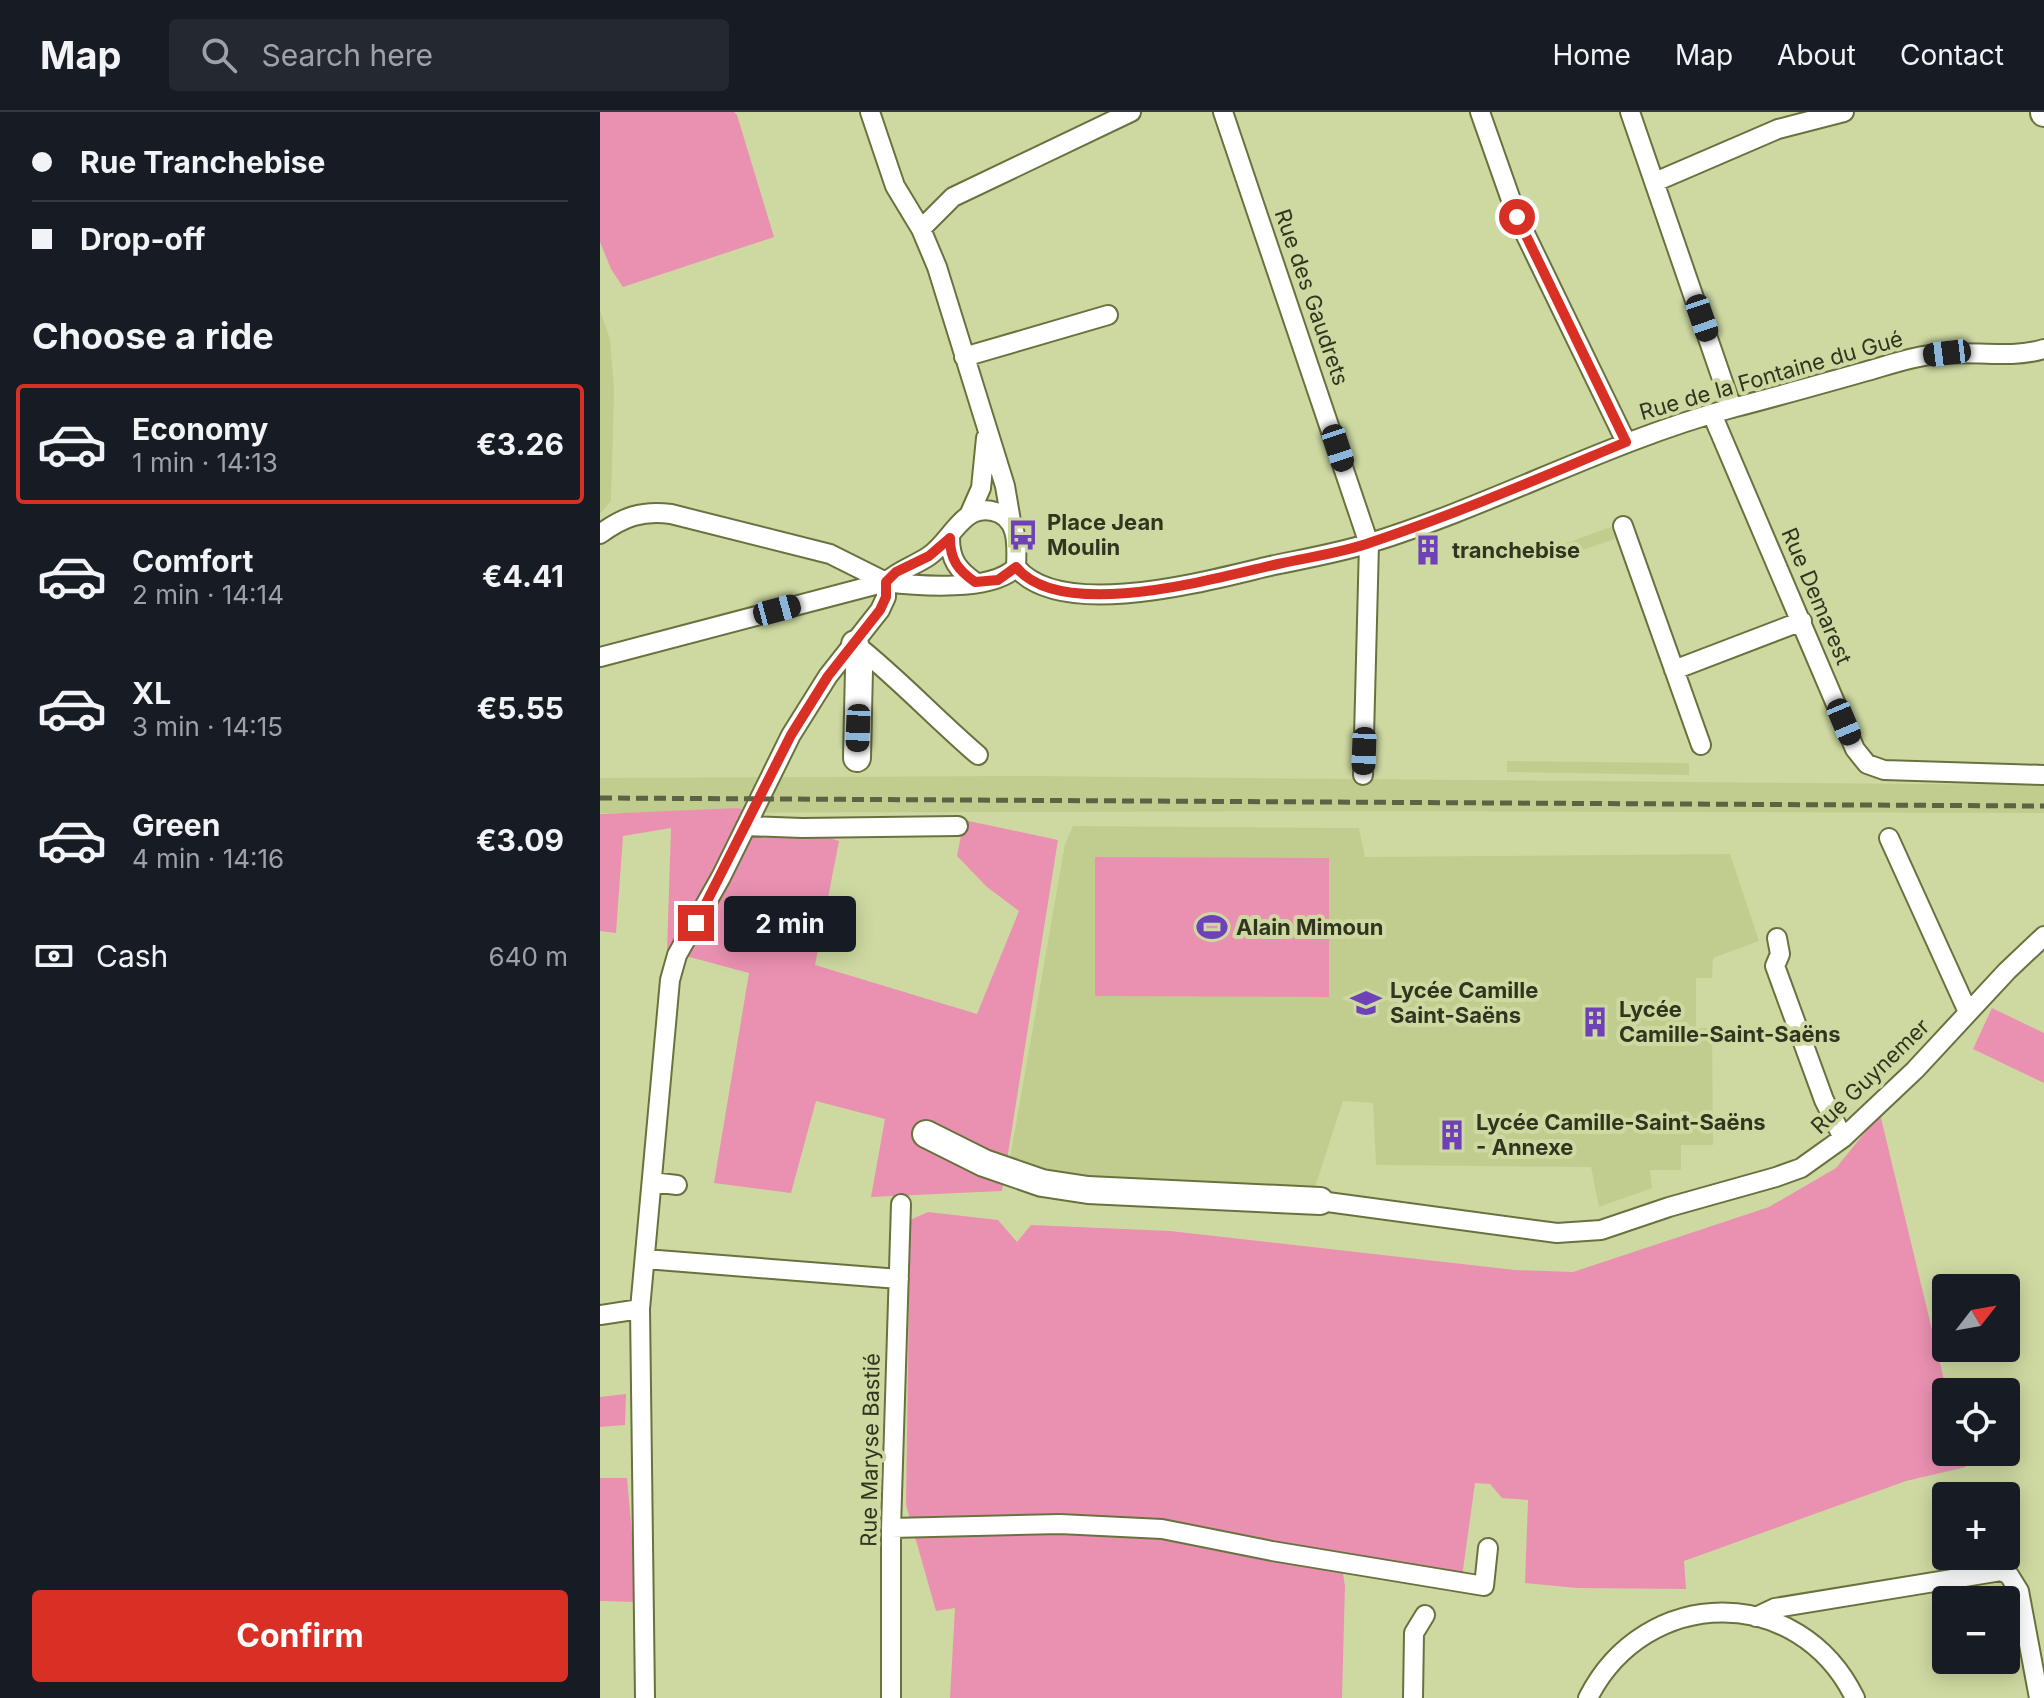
<!DOCTYPE html>
<meta charset="utf-8">
<style>
:root{--surface:#171b24;--page:#242831;--text:#f1f3f6;--muted:#9ea1a6;--line:#363941;--accent:#d93025}
body{margin:0;font-family:Inter,sans-serif;background:var(--page);color:var(--text);height:100vh;display:flex;flex-direction:column;font-size:30px;white-space:nowrap}
*{box-sizing:border-box;margin:0}
p{font-size:26px;color:var(--muted)}
.icon{flex:none;width:44px;height:44px;fill:none;stroke:currentColor;stroke-width:2;stroke-linecap:round;stroke-linejoin:round}
.map{position:relative;flex:1;overflow:hidden}
.sheet{display:flex;flex-direction:column;background:var(--surface);width:600px}
.sheet>*{flex:none}
.banner{display:grid;align-content:center;height:176px;padding:0 32px;background:var(--surface)}
.needle{width:52px;rotate:59deg}
.controls{position:absolute;left:1332px;top:1162px;display:grid;gap:16px}
.controls a{display:grid;place-items:center;width:88px;height:88px;border-radius:8px;background:var(--surface);box-shadow:0 4px 20px #0003;font-size:40px}
.end{position:absolute;width:36px;height:36px;margin:-18px;border:10px solid #d93025;background:#fff;box-shadow:0 0 0 4px #fff}
.from{border-radius:50%}
.bubble{position:absolute;height:56px;border-radius:8px;background:var(--surface);box-shadow:0 4px 20px #0003;font-size:26px;font-weight:700;line-height:56px;text-align:center}
.car{position:absolute;width:24px;height:48px;margin:-24px -12px;border-radius:10px;box-shadow:0 0 6px 2px #0007;background:linear-gradient(#222 24%,#8ab4d8 0 40%,#222 0 76%,#8ab4d8 0 86%,#222 0)}
.banner b{display:flex;align-items:center;gap:28px;height:76px;font-size:30px}
.banner b+b{border-top:2px solid var(--line)}
.banner i{width:20px;height:20px;background:var(--text)}
ul{padding:0;list-style:none}
li{display:flex;align-items:center;gap:24px;height:120px;margin:0 16px 12px;padding:0 16px;border:4px solid transparent;border-radius:8px}
li div{flex:1}
li b{display:block;font-size:30px}
li em{font-style:normal;font-weight:700}
li.selected{border-color:var(--accent)}
li>.icon{width:72px;height:72px;stroke-width:1.5}
h2{padding:0 32px;font-size:36px;line-height:96px}
.pay{display:flex;align-items:center;gap:20px;height:88px;padding:0 32px;font-size:30px}
.pay p{margin-inline-start:auto}
.primary-button{display:flex;gap:16px;margin-top:auto;padding:16px 32px}
.primary-button a{flex:1;height:92px;border-radius:8px;background:var(--accent);color:#fff;font-size:32px;font-weight:700;line-height:92px;text-align:center}
header{display:flex;align-items:center;gap:48px;box-sizing:border-box;height:112px;padding:0 40px;background:var(--surface);border-bottom:2px solid var(--line)}
header strong{font-size:38px}
nav{display:flex;gap:44px;margin-inline-start:auto;font-size:28px}
.search{width:560px;height:72px;background:var(--page);display:flex;align-items:center;gap:20px;box-sizing:border-box;padding:0 28px;border-radius:8px;color:var(--muted);font-size:30px}
main{display:flex;flex:1;min-height:0}
.map>svg:first-child{display:block}
.built{fill:#c1cd8e}
.green{fill:#ea91b1}
.lines{fill:none;stroke-linecap:round;stroke-linejoin:round}
.minor-casing{stroke:#69723e;stroke-width:22}
.secondary-casing{stroke:#69723e;stroke-width:30}
.minor{stroke:#fff;stroke-width:18}
.secondary{stroke:#fff;stroke-width:26}
.rail{stroke:#5c6243;stroke-width:5;stroke-dasharray:12 6;stroke-linecap:butt}
.route{stroke:#d93025;stroke-width:10}
.labels{text-anchor:middle;dominant-baseline:central;stroke-width:8;stroke-linejoin:round;paint-order:stroke}
.street-label{font-size:22px;fill:#31351f;stroke:#ced9a2}
.poi-label{font-size:22px;font-weight:bold;fill:#31351f;stroke:#ced9a2;text-anchor:start}
</style>
<header>
<strong>Map</strong>
<div class="search"><svg class="icon" aria-label="search" viewBox="0 0 24 24"><circle cx="10" cy="10" r="6"/><path d="M15 15l6 6"/></svg>Search here</div>
<nav><a>Home</a><a>Map</a><a>About</a><a>Contact</a></nav>
</header>
<main>
<section class="sheet">
<div class="banner">
<b><i class="from"></i>Rue Tranchebise</b>
<b><i></i>Drop-off</b>
</div>
<h2>Choose a ride</h2>
<ul>
<li class="selected"><svg class="icon" aria-label="car" viewBox="0 0 24 24"><path d="M5 17H2v-5l4-1 3-4h7l3 4 3 1v5h-3M9 17h6M6 11h13"/><circle cx="7" cy="17" r="2"/><circle cx="17" cy="17" r="2"/></svg><div><b>Economy</b><p>1 min · 14:13</p></div><em>€3.26</em></li>
<li><svg class="icon" aria-label="car" viewBox="0 0 24 24"><path d="M5 17H2v-5l4-1 3-4h7l3 4 3 1v5h-3M9 17h6M6 11h13"/><circle cx="7" cy="17" r="2"/><circle cx="17" cy="17" r="2"/></svg><div><b>Comfort</b><p>2 min · 14:14</p></div><em>€4.41</em></li>
<li><svg class="icon" aria-label="car" viewBox="0 0 24 24"><path d="M5 17H2v-5l4-1 3-4h7l3 4 3 1v5h-3M9 17h6M6 11h13"/><circle cx="7" cy="17" r="2"/><circle cx="17" cy="17" r="2"/></svg><div><b>XL</b><p>3 min · 14:15</p></div><em>€5.55</em></li>
<li><svg class="icon" aria-label="car" viewBox="0 0 24 24"><path d="M5 17H2v-5l4-1 3-4h7l3 4 3 1v5h-3M9 17h6M6 11h13"/><circle cx="7" cy="17" r="2"/><circle cx="17" cy="17" r="2"/></svg><div><b>Green</b><p>4 min · 14:16</p></div><em>€3.09</em></li>
</ul>
<div class="pay"><svg class="icon" aria-label="cash" viewBox="0 0 24 24"><path d="M3 7h18v10H3z"/><circle cx="12" cy="12" r="2"/></svg>Cash<p>640 m</p></div>
<div class="primary-button"><a>Confirm</a></div>
</section>
<div class="map">
<svg width="1444" height="1586" viewBox="0 0 1444 1586">
<rect width="100%" height="100%" fill="#ced9a2"/>
<path class="built" d="M0 199 10 227 14 278 11 389 0 402Z
M1011 415 1015 427 959 446 955 435Z
M907 649 1089 651V663L907 660Z
M426 664 1439 673H1444V701L752 699 0 701V666Z
M473 714 759 716 765 745 1130 742 1159 829 1113 846 1112 866H1096V916H1112L1113 1033H1081V1058H1050L1052 1076 999 1095 991 1055 776 1053 773 991 743 989 715 1075 407 1064 465 732Z"/>
<path class="green" d="M0 0H134L137 3 174 125 23 175 11 157 0 130Z
M138 696 239 729 215 853 377 902 419 799 387 775 357 744 364 708 458 728 402 1079 271 1085 285 1007 216 989 191 1081 114 1071 149 861 67 839 71 716 23 724 16 821 0 819V702Z
M495 745 729 746V885L495 884Z
M1392 896 1444 921V971L1373 937Z
M1280 1002 1347 1280 1346 1340H1362L1366 1355 1306 1369 1084 1449 1086 1477 977 1476 925 1471 928 1388 902 1386 890 1372 875 1371 862 1465 741 1449 745 1474 742 1586H350L355 1496 336 1499 306 1393 310 1108 328 1100 398 1108 417 1130 431 1113 570 1119 915 1158 973 1160 1169 1095 1236 1056Z
M26 1282 25 1313 0 1315V1285Z
M0 1366H27L38 1490 0 1489Z"/>
<g class="lines">
<g class="minor-casing">
<path id="minor" d="M270 0 295 74 321 117 337 155 405 374 411 409
M623 0 769 432 763 663
M880 0 917 105 1026 330
M1030 0 1132 296
M1055 70 1178 17 1244 0
M321 117 353 85 531 0
M364 245 508 203
M1112 302 1255 637 1267 652 1284 658 1444 663
M370 401 381 376 386 326
M1023 414 1101 633
M0 422C23 405 42 398 71 402L230 442 286 470
M350 426C350 448 358 458 375 470
M416 455C461 510 610 468 670 454 703 447 738 441 770 431 893 393 1007 330 1132 296 1175 285 1217 273 1260 261 1283 255 1306 246 1330 243 1368 237 1407 248 1444 237
M255 532C298 566 336 607 378 643
M0 545 286 470C318 474 393 480 416 455 417 433 419 404 392 399 384 397 374 399 368 404 353 415 345 433 329 444 314 454 299 458 286 470
M1074 558 1202 509
M146 714 202 716 358 714
M1289 726 1368 900
M1177 826 1180 842 1175 854 1224 988 1243 1026
M52 1070 77 1073
M720 1089 957 1121 1001 1118 1069 1095 1176 1065 1201 1056 1243 1026 1315 958 1407 859 1444 824
M45 1147 299 1167
M0 1203 40 1197
M291 1416 460 1412 562 1417 672 1439 884 1474 888 1436
M1156 1505 1175 1496 1401 1459 1409 1463 1419 1479 1439 1586
M45 1586 40 1197 70 868 77 843 121 765 191 623 228 564 280 498 286 485V470
M291 1586V1416L301 1092
M813 1586 814 1521 825 1503
M988 1586C1045 1473 1199 1471 1255 1586"/>
</g>
<g class="secondary-casing">
<path id="secondary" d="M1444 0V1
M255 532 259 557 257 646
M326 1022 384 1051 442 1071 488 1078 720 1089"/>
</g>
<use href="#minor" class="minor"/>
<use href="#secondary" class="secondary"/>
<path class="rail" d="M0 686 1444 694"/>
</g>
<g class="lines">
<path class="route" d="M96 811 191 623 228 564 280 498 286 485V470L296 460 329 444 350 426C350 448 358 458 375 470L398 468 416 455C461 511 616 466 678 452 709 445 742 441 772 430 859 401 942 365 1026 330L917 105"/>
</g>
<defs>
<g id="bus-bare" transform="scale(2.4)"><path d="M-5-6H5V4H4V6H2V4H-2V6H-4V4H-5ZM-3.5-4V0h7V-4ZM-3.5 1.2v1.5H-2V1.2ZM2 1.2v1.5H3.5V1.2Z" fill="#6f41b9" stroke="#ced9a2" stroke-width="2.5" paint-order="stroke"/></g>
<g id="building-bare" transform="scale(2.4)"><path d="M-4-6H4V6H1V3H-1V6H-4ZM-2.5-4.3h1.7v1.8h-1.7ZM.8-4.3h1.7v1.8H.8ZM-2.5-1h1.7V.8h-1.7ZM.8-1h1.7V.8H.8Z" fill="#6f41b9" stroke="#ced9a2" stroke-width="2.5" paint-order="stroke"/></g>
<g id="stadium-bare" transform="scale(2.4)"><path d="M0-5a6.5 5 0 1 0 0 10a6.5 5 0 1 0 0-10ZM-3.5-1.8h7v3.6h-7Z" fill="#6f41b9" stroke="#ced9a2" stroke-width="2.5" paint-order="stroke"/></g>
<g id="school-bare" transform="scale(2.4)"><path d="M0-5L7-2L0 1L-7-2ZM-4 1L0 2.5L4 1V4Q0 6-4 4Z" fill="#6f41b9" stroke="#ced9a2" stroke-width="2.5" paint-order="stroke"/></g>
</defs>
<g fill-rule="evenodd">
<use href="#bus-bare" x="423" y="423"/>
<use href="#building-bare" x="828" y="438"/>
<use href="#stadium-bare" x="612" y="815"/>
<use href="#school-bare" x="766" y="891"/>
<use href="#building-bare" x="995" y="910"/>
<use href="#building-bare" x="852" y="1023"/>
</g>
<g class="labels">
<g class="street-label">
<text transform="translate(712 185) rotate(71)">Rue des Gaudrets</text>
<text transform="translate(1171 263) rotate(-16)">Rue de la Fontaine du Gué</text>
<text transform="translate(1217 484) rotate(67)">Rue Demarest</text>
<text transform="translate(1270 964) rotate(-44)">Rue Guynemer</text>
<text transform="translate(270 1338) rotate(-89)">Rue Maryse Bastié</text>
</g>
<g class="poi-label">
<text x="447" y="410">Place Jean<tspan x="447" dy="25">Moulin</tspan></text>
<text x="852" y="438">tranchebise</text>
<text x="636" y="815">Alain Mimoun</text>
<text x="790" y="878">Lycée Camille<tspan x="790" dy="25">Saint-Saëns</tspan></text>
<text x="1019" y="897">Lycée<tspan x="1019" dy="25">Camille-Saint-Saëns</tspan></text>
<text x="876" y="1010">Lycée Camille-Saint-Saëns<tspan x="876" dy="25">- Annexe</tspan></text>
</g>
</g>
</svg>
<div class="controls">
<a><svg class="needle" viewBox="-14 -14 28 28"><path d="M0-13l5 13h-10z" fill="#e53935"/><path d="M0 13l5-13h-10z" fill="#9ea1a6"/></svg></a>
<a><svg class="icon" aria-label="locate" viewBox="0 0 24 24"><circle cx="12" cy="12" r="6"/><path d="M12 2v4M12 18v4M2 12h4M18 12h4"/></svg></a>
<a>+</a>
<a>−</a>
</div>
<i class="end from" style="left:917px;top:105px"></i>
<i class="end" style="left:96px;top:811px"></i>
<div class="bubble" style="left:124px;top:784px;width:132px">2 min</div>
<i class="car" style="left:1102px;top:206px;rotate:161deg"></i>
<i class="car" style="left:1347px;top:241px;rotate:263deg"></i>
<i class="car" style="left:738px;top:336px;rotate:162deg"></i>
<i class="car" style="left:177px;top:498px;rotate:75deg"></i>
<i class="car" style="left:1244px;top:610px;rotate:157deg"></i>
<i class="car" style="left:258px;top:616px;rotate:182deg"></i>
<i class="car" style="left:764px;top:639px;rotate:182deg"></i>
</div>
</main>
